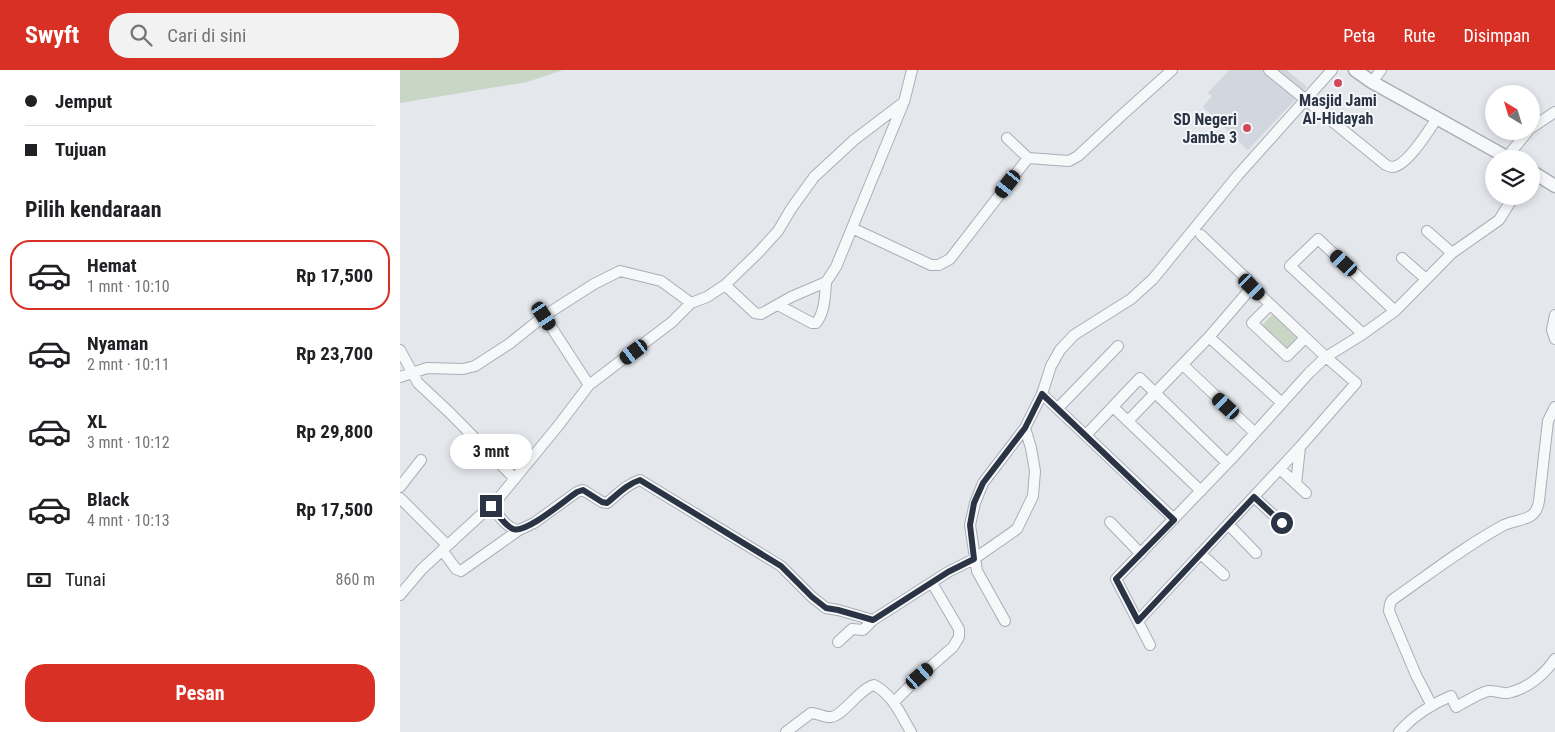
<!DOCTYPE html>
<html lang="id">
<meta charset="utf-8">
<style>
:root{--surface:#fff;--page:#f2f2f2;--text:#202124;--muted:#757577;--line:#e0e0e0;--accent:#d93025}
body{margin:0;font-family:"Roboto Condensed",sans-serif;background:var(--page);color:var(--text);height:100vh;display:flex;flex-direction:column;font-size:19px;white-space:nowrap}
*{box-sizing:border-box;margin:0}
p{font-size:16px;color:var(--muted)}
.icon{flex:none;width:28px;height:28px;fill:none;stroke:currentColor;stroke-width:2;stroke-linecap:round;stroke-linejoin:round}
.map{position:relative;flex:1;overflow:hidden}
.sheet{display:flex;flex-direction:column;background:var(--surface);width:400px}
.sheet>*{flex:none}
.banner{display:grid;align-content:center;height:110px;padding:0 25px;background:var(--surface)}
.needle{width:32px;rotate:322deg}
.tools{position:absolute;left:1085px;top:15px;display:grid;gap:10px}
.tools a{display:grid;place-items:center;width:55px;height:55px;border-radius:50%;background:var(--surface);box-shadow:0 2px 8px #0003;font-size:25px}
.end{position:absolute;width:22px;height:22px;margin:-11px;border:6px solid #2b3445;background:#fff;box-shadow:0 0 0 2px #fff}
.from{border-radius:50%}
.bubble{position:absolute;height:35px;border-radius:18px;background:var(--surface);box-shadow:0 2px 8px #0003;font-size:16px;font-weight:700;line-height:35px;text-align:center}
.car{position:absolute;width:15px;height:30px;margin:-15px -8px;border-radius:6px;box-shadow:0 0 4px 1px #0007;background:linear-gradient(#222 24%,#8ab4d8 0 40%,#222 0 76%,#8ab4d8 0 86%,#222 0)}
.banner b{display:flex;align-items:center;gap:18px;height:48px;font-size:19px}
.banner b+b{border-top:1px solid var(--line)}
.banner i{width:12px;height:12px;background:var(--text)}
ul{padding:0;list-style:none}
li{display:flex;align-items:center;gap:15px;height:70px;margin:0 10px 8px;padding:0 15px;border:2px solid transparent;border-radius:20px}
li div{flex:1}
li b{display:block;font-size:19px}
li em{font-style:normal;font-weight:700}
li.current{border-color:var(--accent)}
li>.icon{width:45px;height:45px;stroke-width:1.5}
h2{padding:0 25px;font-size:22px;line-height:60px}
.pay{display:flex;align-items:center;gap:12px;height:55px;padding:0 25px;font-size:19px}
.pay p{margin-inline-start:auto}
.cta{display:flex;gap:10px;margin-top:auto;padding:10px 25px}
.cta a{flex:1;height:58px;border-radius:20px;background:var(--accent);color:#fff;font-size:20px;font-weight:700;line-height:58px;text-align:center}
header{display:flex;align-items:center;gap:30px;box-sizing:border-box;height:70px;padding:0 25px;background:var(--accent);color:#fff}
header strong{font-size:24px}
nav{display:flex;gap:28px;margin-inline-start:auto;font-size:18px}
.search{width:350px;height:45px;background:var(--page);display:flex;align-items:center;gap:12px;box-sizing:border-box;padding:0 18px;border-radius:20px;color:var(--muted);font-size:19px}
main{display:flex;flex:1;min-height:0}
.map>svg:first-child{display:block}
.built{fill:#d2d6de}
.green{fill:#c9d6c5}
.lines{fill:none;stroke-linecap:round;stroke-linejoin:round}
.minor-casing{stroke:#a9aeb7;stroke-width:12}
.tertiary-casing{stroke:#a9aeb7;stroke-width:15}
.minor{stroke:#f7f8fa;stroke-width:10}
.tertiary{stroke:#f7f8fa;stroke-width:12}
.route{stroke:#2b3445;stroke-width:6}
.poi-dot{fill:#d1495b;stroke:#f4f6f9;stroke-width:2}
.labels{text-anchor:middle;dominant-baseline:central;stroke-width:4;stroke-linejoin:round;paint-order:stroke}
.poi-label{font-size:16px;font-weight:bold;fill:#2b3445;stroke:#f4f6f9}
</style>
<header>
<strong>Swyft</strong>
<div class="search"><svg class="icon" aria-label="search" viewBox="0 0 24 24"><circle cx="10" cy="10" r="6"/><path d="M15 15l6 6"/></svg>Cari di sini</div>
<nav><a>Peta</a><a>Rute</a><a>Disimpan</a></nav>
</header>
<main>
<section class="sheet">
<div class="banner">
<b><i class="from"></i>Jemput</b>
<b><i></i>Tujuan</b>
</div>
<h2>Pilih kendaraan</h2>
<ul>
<li class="current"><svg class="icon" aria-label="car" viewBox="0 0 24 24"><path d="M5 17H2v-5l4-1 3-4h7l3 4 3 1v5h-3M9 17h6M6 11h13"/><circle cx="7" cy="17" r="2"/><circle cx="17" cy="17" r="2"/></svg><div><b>Hemat</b><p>1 mnt · 10:10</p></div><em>Rp 17,500</em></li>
<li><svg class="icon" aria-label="car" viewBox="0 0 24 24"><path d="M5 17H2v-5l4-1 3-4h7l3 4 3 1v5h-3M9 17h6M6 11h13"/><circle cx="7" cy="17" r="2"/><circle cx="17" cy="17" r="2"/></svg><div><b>Nyaman</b><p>2 mnt · 10:11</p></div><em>Rp 23,700</em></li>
<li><svg class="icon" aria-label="car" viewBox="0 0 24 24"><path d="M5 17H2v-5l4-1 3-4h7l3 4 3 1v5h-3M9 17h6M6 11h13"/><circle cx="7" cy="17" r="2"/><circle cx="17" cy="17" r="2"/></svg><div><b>XL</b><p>3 mnt · 10:12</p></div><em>Rp 29,800</em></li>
<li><svg class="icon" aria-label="car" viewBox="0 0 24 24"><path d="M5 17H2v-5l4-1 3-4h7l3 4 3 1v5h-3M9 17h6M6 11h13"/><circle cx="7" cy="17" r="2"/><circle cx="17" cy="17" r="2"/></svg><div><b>Black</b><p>4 mnt · 10:13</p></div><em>Rp 17,500</em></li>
</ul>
<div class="pay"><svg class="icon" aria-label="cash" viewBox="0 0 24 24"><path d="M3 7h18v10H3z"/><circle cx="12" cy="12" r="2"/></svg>Tunai<p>860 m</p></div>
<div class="cta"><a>Pesan</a></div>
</section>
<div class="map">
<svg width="1155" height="662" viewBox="0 0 1155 662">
<rect width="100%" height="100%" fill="#e4e7ec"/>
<path class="built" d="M829 0H887L907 17 848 80 803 37 812 26 808 23Z"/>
<path class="green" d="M0 0H163L127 12 0 33Z
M874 243 899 267 885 281 860 257Z"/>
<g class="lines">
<g class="minor-casing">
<path id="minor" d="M869 0 986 95C988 96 991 97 993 97 1008 95 1029 60 1037 48
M972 12 981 0
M1131 58 1155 42
M607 68 628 88 669 91 678 86 722 45 772 0
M1107 87 1128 61
M452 158 531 195H539L550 189 628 88
M1027 161 1052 183
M801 165 850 212 852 217
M1002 188 1026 209
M325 215 355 243 361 244 391 227 426 212 436 197 503 34
M378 235 412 253H416C425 242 425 226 426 212
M870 235 852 253 887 286 905 268
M1155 245 1152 260 1155 269
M144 246 189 315
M963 264 890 196 918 169 995 241
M809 267 882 333
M0 280 18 313 50 343 115 409
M783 295 855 363
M0 307 27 298 63 299 75 296 109 274 144 246 194 214 220 201 261 211 291 233
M642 324 774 449
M713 337 801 421
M658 338 718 276
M728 351 809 267 852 217 926 287 956 313 900 377 738 551
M686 365 740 308 827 393
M880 399 906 423
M896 414 900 377
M0 417 21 390
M854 427 882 453
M0 428 47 475
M91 436C98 444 106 459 119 460
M710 452 741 484
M828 454 856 483
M42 480 56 499 61 501 119 460 134 453 177 422 183 420 202 432 207 433C218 424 227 414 240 410L381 496 412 527 426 538 438 540 473 550
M801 484 824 505
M0 525 22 499 98 429 158 356 189 315 272 252 291 233 307 227 325 215 357 184 378 161 391 139 414 107 454 70 504 32 512 0
M605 551 577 501 570 455 575 433 583 413 625 358
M438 572 452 559 463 560 473 550 548 502 574 489 617 459 633 426 635 401 631 378 625 358 642 324 651 296 660 280 674 265 731 229 753 209 838 105 932 0
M750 575 716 509 835 385 909 303 926 287 963 264 995 241 1052 183 1099 150 1114 126
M494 632 520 606 553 577 559 567V559L532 513
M1031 634 1016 605 989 541 990 534 992 530C1028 505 1065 476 1104 455 1119 448 1136 452 1139 431L1148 351 1155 337
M386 662 411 643C417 643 425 648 431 647 443 646 459 619 474 615 493 625 501 645 511 662
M999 662C1014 645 1030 635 1051 626L1056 637C1063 633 1082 622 1088 621 1094 620 1101 624 1108 623 1127 619 1144 605 1155 589"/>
</g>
<g class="tertiary-casing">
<path id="tertiary" d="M955 0 972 12 1110 89
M1131 101 1155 116"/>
</g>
<use href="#minor" class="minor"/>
<use href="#tertiary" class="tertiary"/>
</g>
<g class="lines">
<path class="route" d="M91 436C97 443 104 455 113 459 126 464 165 430 177 422L183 420 202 432 207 433C218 424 227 414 240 410L381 496 412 527 426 538 438 540 473 550 548 502 574 489 570 455 574 433 583 413 625 358 642 324 774 450 716 509 738 551 854 427 882 453"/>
</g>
<g class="poi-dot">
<circle cx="938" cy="13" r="5"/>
<circle cx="847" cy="58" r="5"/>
</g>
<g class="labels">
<g class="poi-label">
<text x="938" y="30">Masjid Jami<tspan x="938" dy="18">Al-Hidayah</tspan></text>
<text x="837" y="49" text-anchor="end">SD Negeri<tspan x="837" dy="18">Jambe 3</tspan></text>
</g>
</g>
</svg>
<div class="tools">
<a><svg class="needle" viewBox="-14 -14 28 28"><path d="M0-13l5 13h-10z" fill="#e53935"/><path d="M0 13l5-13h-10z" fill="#757577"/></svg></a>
<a><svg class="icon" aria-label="layers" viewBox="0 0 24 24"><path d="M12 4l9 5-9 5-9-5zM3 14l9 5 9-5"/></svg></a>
</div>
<i class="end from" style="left:882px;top:453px"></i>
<i class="end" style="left:91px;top:436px"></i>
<div class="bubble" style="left:50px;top:364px;width:82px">3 mnt</div>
<i class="car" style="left:608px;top:114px;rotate:218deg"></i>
<i class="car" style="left:944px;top:193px;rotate:313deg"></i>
<i class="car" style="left:852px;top:217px;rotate:135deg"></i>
<i class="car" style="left:144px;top:246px;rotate:147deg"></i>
<i class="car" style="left:234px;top:282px;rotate:233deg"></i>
<i class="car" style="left:826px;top:336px;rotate:313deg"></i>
<i class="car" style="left:520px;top:606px;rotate:49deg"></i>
</div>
</main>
